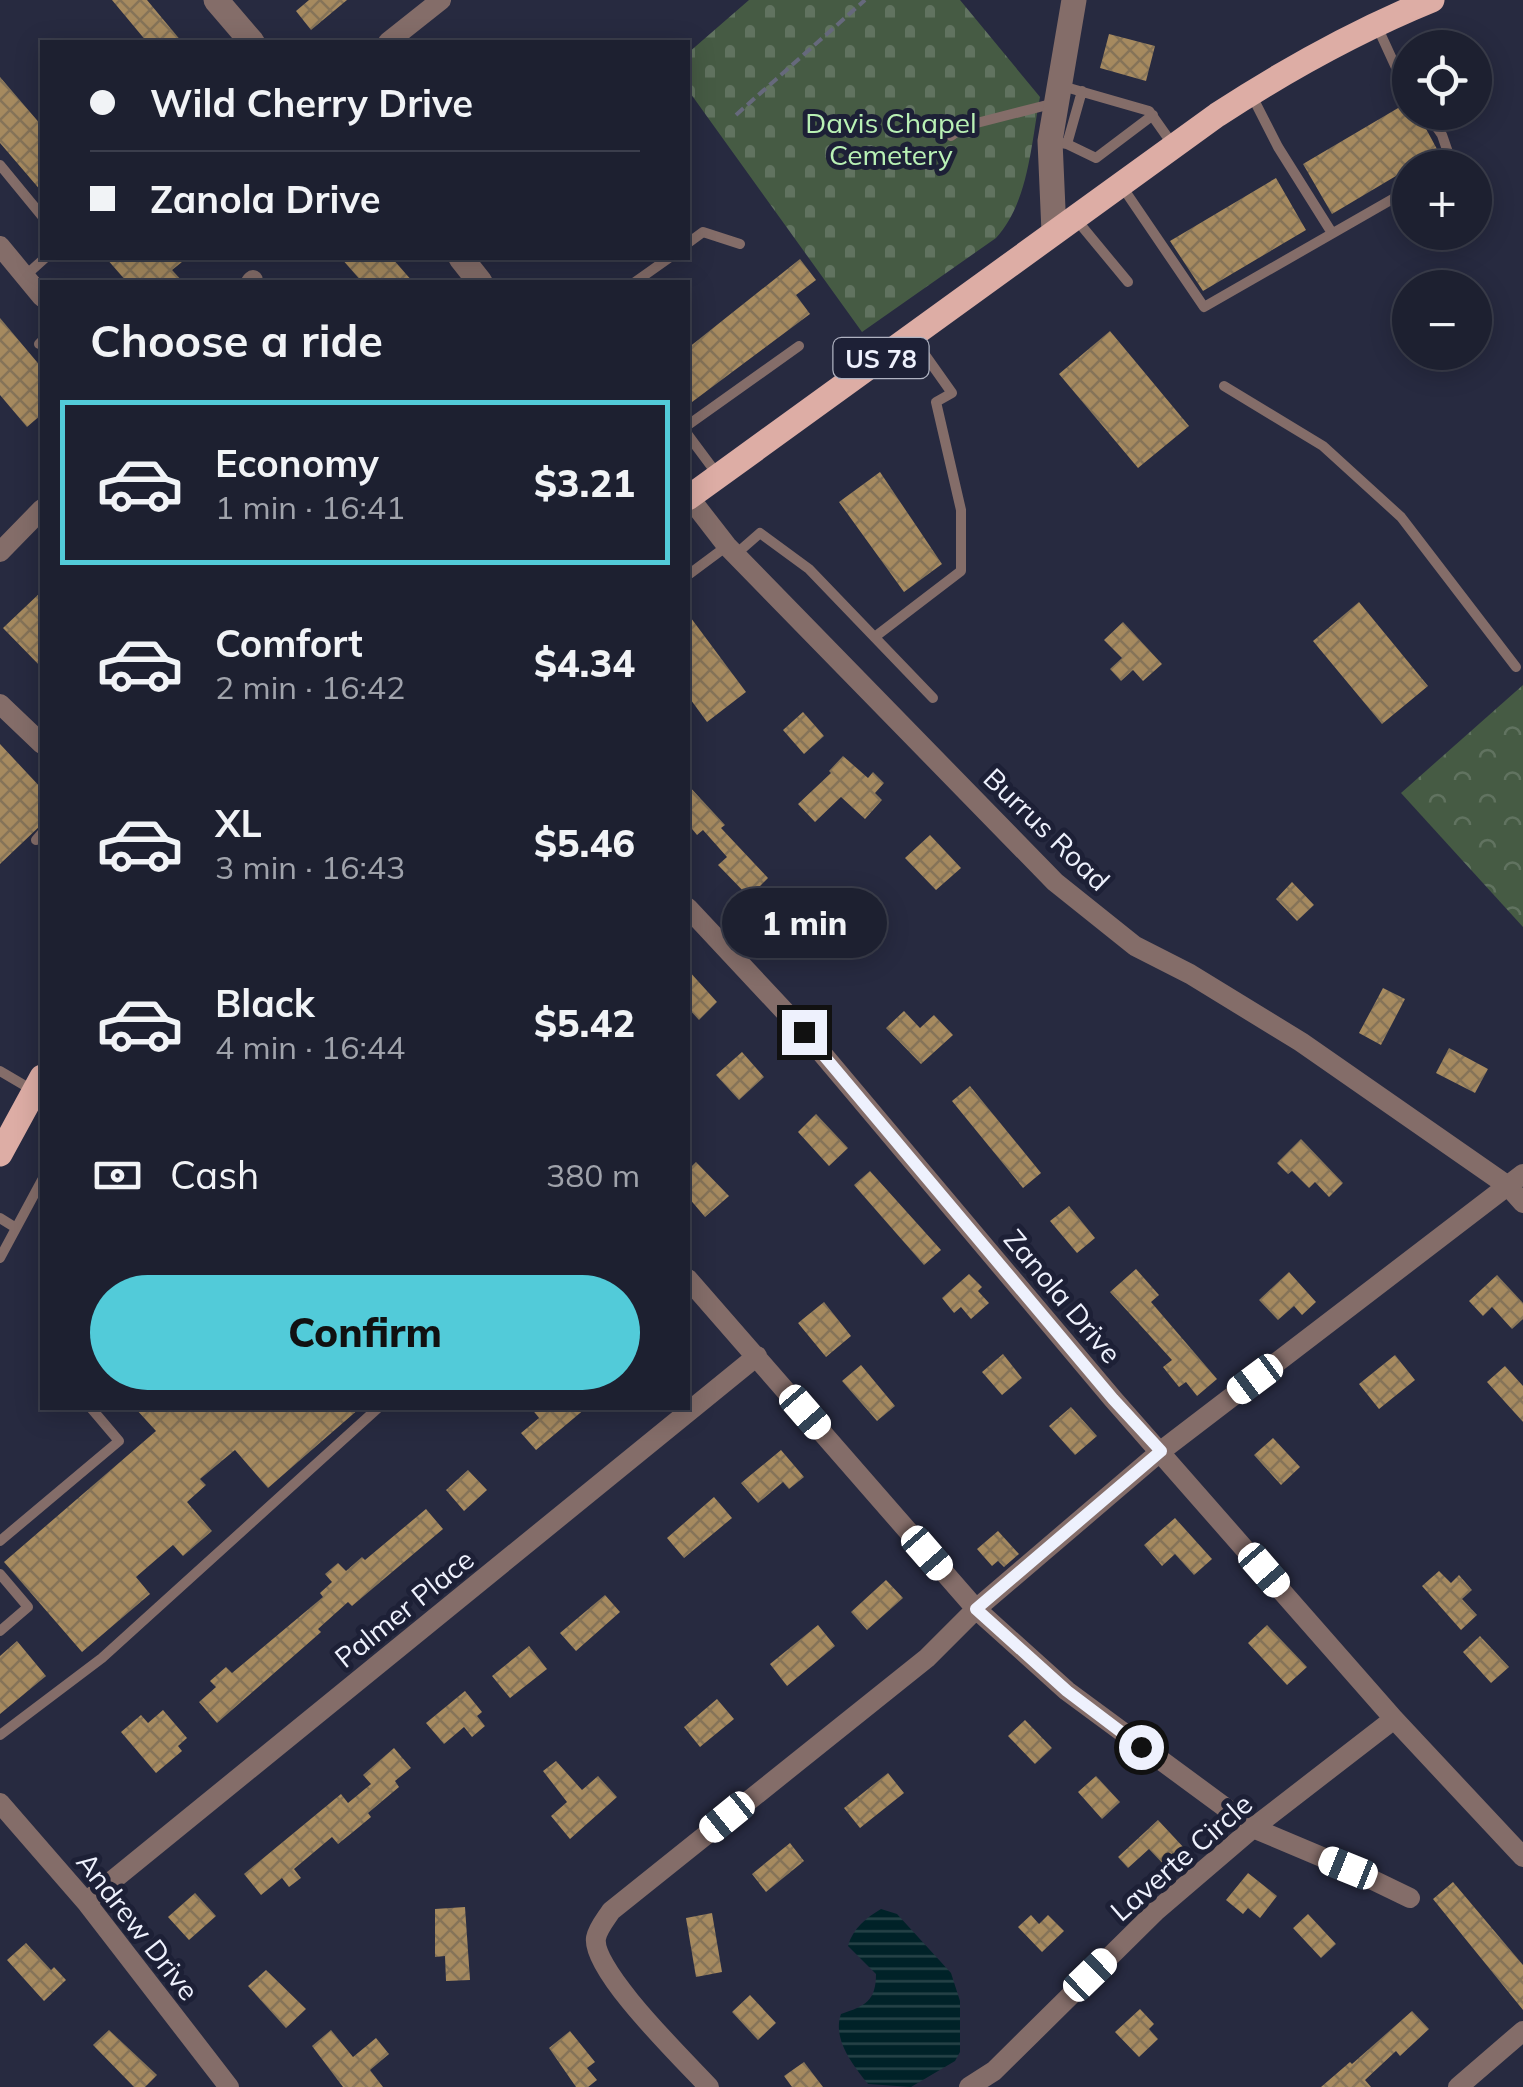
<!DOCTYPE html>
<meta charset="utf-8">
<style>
:root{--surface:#1d2030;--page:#2a2d3c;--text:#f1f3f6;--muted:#a0a3ab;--line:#3b3e4c;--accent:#52cbd9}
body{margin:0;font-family:Mulish,sans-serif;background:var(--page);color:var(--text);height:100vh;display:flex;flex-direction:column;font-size:38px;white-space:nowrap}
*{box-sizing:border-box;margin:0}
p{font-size:32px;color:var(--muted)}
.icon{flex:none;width:55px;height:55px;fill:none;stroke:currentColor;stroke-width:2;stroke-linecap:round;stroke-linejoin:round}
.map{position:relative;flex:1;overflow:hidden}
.drawer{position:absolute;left:40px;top:280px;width:650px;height:1130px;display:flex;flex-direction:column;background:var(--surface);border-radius:0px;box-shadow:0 5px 25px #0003,0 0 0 2px var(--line)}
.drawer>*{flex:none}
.guide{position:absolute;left:40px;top:40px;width:650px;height:220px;border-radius:0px;box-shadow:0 5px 25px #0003,0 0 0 2px var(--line);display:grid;align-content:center;height:220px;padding:0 50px;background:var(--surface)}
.buttons{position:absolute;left:1392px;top:30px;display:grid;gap:20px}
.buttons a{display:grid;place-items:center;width:100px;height:100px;border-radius:50%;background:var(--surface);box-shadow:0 5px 25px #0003,0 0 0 2px var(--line);font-size:50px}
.end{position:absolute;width:45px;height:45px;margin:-22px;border:12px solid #eef1fd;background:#111;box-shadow:0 0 0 5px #111}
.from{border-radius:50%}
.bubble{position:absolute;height:70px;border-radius:35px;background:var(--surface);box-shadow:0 5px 25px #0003,0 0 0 2px var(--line);font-size:32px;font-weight:800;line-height:70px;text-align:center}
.car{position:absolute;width:30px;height:60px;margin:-30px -15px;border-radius:12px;box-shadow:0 0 8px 2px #0007;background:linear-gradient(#fff 24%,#345 0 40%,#fff 0 76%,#345 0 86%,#fff 0)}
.guide b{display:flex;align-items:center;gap:35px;height:95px;font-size:38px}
.guide b+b{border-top:2px solid var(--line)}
.guide i{width:25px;height:25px;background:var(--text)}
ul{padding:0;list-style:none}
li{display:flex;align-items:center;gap:30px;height:165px;margin:0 20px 15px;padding:0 30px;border:5px solid transparent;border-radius:0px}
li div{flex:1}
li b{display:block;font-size:38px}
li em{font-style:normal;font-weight:800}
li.selected{border-color:var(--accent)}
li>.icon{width:90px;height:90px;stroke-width:1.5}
h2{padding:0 50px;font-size:45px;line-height:120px}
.pay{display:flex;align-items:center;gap:25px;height:110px;padding:0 50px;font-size:38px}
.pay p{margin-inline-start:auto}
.button{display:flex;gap:20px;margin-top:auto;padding:20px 50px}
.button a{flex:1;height:115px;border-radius:60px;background:var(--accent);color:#111;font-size:40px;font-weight:800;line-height:115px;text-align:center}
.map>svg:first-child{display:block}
.forest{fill:url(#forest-crowns)}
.cemetery{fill:url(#cemetery-stones)}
.water{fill:url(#water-rules)}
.building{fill:url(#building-cross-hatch)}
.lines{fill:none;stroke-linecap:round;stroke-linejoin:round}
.path{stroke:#66697c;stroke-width:4;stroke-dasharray:10 5;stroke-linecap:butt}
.service{stroke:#846d69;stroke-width:10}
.minor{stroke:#846d69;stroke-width:20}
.tertiary{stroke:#846d69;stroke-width:25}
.primary{stroke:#ddada5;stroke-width:25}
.route{stroke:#eef1fd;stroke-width:12}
.labels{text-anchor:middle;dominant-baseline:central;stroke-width:10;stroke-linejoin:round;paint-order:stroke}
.shield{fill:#1d2036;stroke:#afb2c1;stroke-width:2.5}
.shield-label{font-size:25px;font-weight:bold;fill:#eef1fd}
.park-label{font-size:28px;fill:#b9f1b5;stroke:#1d2036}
.street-label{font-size:28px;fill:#eef1fd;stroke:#1d2036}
</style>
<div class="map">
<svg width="1523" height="2087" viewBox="0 0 1523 2087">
<defs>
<pattern id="forest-crowns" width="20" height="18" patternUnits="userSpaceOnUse" patternTransform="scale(2.5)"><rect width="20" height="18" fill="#465b44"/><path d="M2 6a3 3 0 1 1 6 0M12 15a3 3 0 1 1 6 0" fill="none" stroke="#617360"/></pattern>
<pattern id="cemetery-stones" width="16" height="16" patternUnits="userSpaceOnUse" patternTransform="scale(2.5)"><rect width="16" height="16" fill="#465b44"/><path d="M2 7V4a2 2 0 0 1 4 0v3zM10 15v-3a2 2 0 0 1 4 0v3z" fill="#617360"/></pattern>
<pattern id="water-rules" width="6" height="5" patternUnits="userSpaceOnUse" patternTransform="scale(2.5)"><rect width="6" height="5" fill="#002228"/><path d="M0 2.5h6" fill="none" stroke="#264348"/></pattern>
<pattern id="building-cross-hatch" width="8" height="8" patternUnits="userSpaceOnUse" patternTransform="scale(2.5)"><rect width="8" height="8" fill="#a68a5f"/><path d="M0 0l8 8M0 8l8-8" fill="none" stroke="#857358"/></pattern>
</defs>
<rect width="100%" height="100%" fill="#272a40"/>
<path class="forest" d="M1523 685V927L1401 793Z"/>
<path class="cemetery" d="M749 0H960L1040 97C1031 143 1029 202 996 238L862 332 688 90V53Z"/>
<path class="water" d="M881 1909 897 1914 951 1973 960 2001V2052L955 2061 911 2087 868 2084C853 2065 832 2039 841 2014 865 2006 876 2001 876 1974L848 1946C853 1928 866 1918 881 1909Z"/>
<path class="building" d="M112 0H147L182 42H147Z
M309 0H347L311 30 296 11Z
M1109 34 1155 46 1146 81 1100 68Z
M0 77 42 126V192L0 143Z
M1410 101V112H1417L1438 151 1332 214 1303 164Z
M1276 178 1306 230 1203 291 1170 241Z
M106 258H187L172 270 183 282H127Z
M341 258H392L413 282H362Z
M800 259 816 280 796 295 810 314 688 405V348Z
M0 318 42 368V414L27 427 0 395Z
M1110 331 1189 426 1138 468 1059 374Z
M880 472 942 564 904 592 839 502Z
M42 591V668L3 628Z
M1359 602 1428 686 1382 724 1313 641Z
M688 614 746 692 707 722 688 696Z
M1123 622 1162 664 1143 681 1133 670 1121 681 1110 669 1122 658 1104 640Z
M803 712 824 736 804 754 783 730Z
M0 744 42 789V824L0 864Z
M843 756 868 778 873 772 884 783 875 793 882 800 865 819 841 797 815 822 798 804 831 773 829 771Z
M688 785 725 825 721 828 768 878 749 897 718 865 727 857 703 830 697 835 688 824Z
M930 835 961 868 936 890 905 858Z
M1292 882 1314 905 1297 921 1276 899Z
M791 915 820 940 806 957 777 932Z
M688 970 717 1002 699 1020 688 1008Z
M1383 988 1405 999 1381 1045 1359 1033Z
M904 1011 920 1028 934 1015 953 1035 921 1064 886 1028Z
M1449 1048 1488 1069 1475 1093 1436 1073Z
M742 1052 764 1077 739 1100 716 1075Z
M970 1086 1041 1173 1023 1188 952 1101Z
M816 1114 848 1148 829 1166 798 1132Z
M1301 1139 1343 1183 1329 1197 1315 1182 1309 1188 1292 1171 1288 1174 1277 1163Z
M696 1162 729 1196 705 1217 688 1197V1170Z
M870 1171 941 1250 924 1265 854 1185Z
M1069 1206 1095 1238 1077 1253 1050 1221Z
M1136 1269 1159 1295 1151 1302 1217 1379 1197 1396 1186 1382 1179 1387 1163 1367 1172 1360 1110 1292Z
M1289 1272 1316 1302 1302 1315 1294 1306 1278 1320 1259 1300Z
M969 1274 982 1287 978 1291 989 1303 971 1319 961 1307 954 1313 942 1298Z
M1497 1275 1523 1303V1319L1512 1329 1492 1307 1483 1316 1469 1301Z
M824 1302 851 1336 826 1357 798 1323Z
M1003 1354 1022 1378 1002 1395 982 1372Z
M1395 1355 1415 1380 1379 1409 1359 1384Z
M861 1365 895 1406 877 1421 842 1381Z
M1505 1366 1523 1386V1422L1487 1382Z
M1071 1407 1097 1436 1075 1455 1049 1426Z
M135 1408H360L268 1488 235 1450 200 1479 206 1485 187 1502 212 1531 183 1556 173 1545 136 1577 150 1594 82 1652 4 1562 156 1431Z
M531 1408H586L536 1450 521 1433 539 1418Z
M1273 1438 1300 1467 1281 1485 1254 1455Z
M781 1450 804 1477 789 1489 783 1482 758 1503 741 1483Z
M468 1470 487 1490 464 1511 446 1490Z
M714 1497 732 1518 684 1558 667 1538Z
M426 1509 443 1529 352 1606 348 1602 318 1629 321 1632 217 1723 199 1702 216 1687 210 1681 226 1667 232 1673 323 1597 320 1593 332 1582 325 1574 338 1563 346 1571 362 1557 365 1560Z
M1175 1518 1212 1559 1194 1575 1175 1554 1162 1566 1144 1545Z
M998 1531 1019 1554 1004 1567 998 1561 992 1566 977 1549Z
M1439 1571 1451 1583 1459 1575 1472 1590 1462 1599 1477 1615 1461 1630 1422 1586Z
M886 1580 903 1598 867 1630 851 1612Z
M605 1595 620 1612 576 1651 560 1633Z
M818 1625 835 1646 787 1686 770 1664Z
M1267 1625 1307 1667 1287 1685 1248 1643Z
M1480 1636 1509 1667 1491 1683 1463 1652Z
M17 1641 46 1676 0 1714V1656Z
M529 1646 547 1669 510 1698 492 1676Z
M465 1691 482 1712 477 1716 485 1726 472 1737 464 1727 444 1744 426 1723Z
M717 1699 734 1719 700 1747 684 1727Z
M163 1710 187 1738 178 1746 182 1751 156 1773 121 1732 141 1715 148 1723Z
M1025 1720 1052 1748 1035 1764 1008 1736Z
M394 1748 411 1768 395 1781 399 1787 368 1813 371 1817 353 1832 338 1844 332 1837 294 1869 301 1878 289 1887 282 1878 261 1895 244 1874 341 1794 348 1803 371 1784 363 1775Z
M556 1761 582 1790 598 1776 617 1797 570 1839 551 1816 567 1802 543 1771Z
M888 1773 904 1793 860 1828 844 1808Z
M1096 1776 1120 1802 1102 1819 1078 1792Z
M1158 1820 1185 1849 1166 1867 1149 1849 1128 1868 1118 1857Z
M790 1843 804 1861 766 1892 752 1874Z
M1248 1873 1277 1896 1260 1918 1248 1908 1243 1914 1226 1900Z
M1453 1882 1523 1965V2010L1433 1899Z
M195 1893 216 1916 189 1940 168 1917Z
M465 1907 470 1980 446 1981 445 1956 435 1957V1909Z
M712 1913 722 1972 696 1977 686 1918Z
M1308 1914 1336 1944 1321 1958 1293 1928Z
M1031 1915 1039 1924 1048 1915 1064 1931 1042 1952 1018 1927Z
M26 1943 51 1970 54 1967 66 1980 44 2001 7 1960Z
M266 1970 306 2009 286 2028 248 1986Z
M750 1995 776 2023 758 2040 732 2012Z
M1140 2009 1154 2024 1149 2029 1158 2039 1139 2057 1115 2032Z
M1412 2011 1429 2029 1400 2056 1396 2051 1365 2080 1371 2087H1321L1350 2062 1352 2064Z
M109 2030 157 2075 145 2087H134L93 2045Z
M331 2030 353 2057 376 2038 389 2054 370 2070 383 2087H343L312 2046Z
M570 2031 595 2062 587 2068 597 2080 588 2087H576L549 2048Z
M804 2062 823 2087H792L784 2076Z"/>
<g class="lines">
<path class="path" d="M736 115 865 0"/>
<path class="service" d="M1376 24 1398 72 1410 90
M1062 86 1149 111 1173 145
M1252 96 1278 147 1332 233
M1426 112 1442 135 1452 164 1447 168
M951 136 965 126 1055 103
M1051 141 1067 144 1096 158 1153 115
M1067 144 1082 91
M0 165 42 216
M1121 185 1204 307 1410 189
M1075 218 1128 282
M688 243 703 232 740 244
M25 276 45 258
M635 282 669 258
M39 344 42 341
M1224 386 1323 446 1401 517 1516 667
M688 425 799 346
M688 435 717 474
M736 554 760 533 809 569 933 698
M688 575 727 546
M876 636 961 571V510L936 402 952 393 913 338
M36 840 42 833
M0 1071 34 1091
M0 1218 16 1228
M0 1258 42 1180
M0 1541 119 1441 91 1408
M0 1574 28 1607 0 1631
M0 1735 102 1658 378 1408"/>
<path class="minor" d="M388 42 441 0
M0 246 42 297
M251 282 253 280
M689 497 727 546 1055 882 1135 946 1190 974 1301 1042 1508 1186 1523 1203
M0 552 42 509
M0 704 42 744
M688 908 804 1032 1113 1399 1394 1719 1523 1857
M688 1279 976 1609 1067 1691 1253 1828 1348 1868 1410 1898
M0 1803 86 1902 229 2087
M86 1902 757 1356
M709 2087C685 2061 591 1970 596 1938 598 1928 606 1919 611 1911L927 1658 976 1609 1161 1451 1523 1174
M969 2087 994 2071 1156 1911 1253 1828 1394 1719
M1458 2087 1523 2031"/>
<path class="tertiary" d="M216 0 252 42
M1054 232 1050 141 1074 0
M461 258 480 282"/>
<path class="primary" d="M688 498 1217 115C1286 70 1356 31 1432 0
M0 1154 42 1077"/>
</g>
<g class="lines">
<path class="route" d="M804 1032 1113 1399 1161 1451 976 1609 1067 1691 1141 1747"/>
</g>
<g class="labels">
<rect class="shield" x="833.5" y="338" width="95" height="40" rx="8"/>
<g class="shield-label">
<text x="881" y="358">US 78</text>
</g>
<g class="park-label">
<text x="891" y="122">Davis Chapel<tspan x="891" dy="32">Cemetery</tspan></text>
</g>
<g class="street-label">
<text transform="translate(1047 829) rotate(44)">Burrus Road</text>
<text transform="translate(1063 1296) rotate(50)">Zanola Drive</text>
<text transform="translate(404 1608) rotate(-39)">Palmer Place</text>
<text transform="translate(1181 1857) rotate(-41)">Laverte Circle</text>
<text transform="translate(138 1926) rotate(52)">Andrew Drive</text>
</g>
</g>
</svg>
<div class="buttons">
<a><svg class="icon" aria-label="locate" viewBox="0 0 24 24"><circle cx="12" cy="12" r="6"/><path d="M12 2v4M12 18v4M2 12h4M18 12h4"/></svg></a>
<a>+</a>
<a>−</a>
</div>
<i class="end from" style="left:1141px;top:1747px"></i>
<i class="end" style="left:804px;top:1032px"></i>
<div class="bubble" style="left:722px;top:888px;width:165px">1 min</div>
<i class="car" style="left:1255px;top:1379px;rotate:233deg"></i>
<i class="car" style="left:805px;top:1412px;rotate:139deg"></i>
<i class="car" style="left:927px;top:1553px;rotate:139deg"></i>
<i class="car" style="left:1264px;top:1570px;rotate:139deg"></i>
<i class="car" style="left:727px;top:1817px;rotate:231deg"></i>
<i class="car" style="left:1348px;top:1868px;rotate:292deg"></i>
<i class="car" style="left:1090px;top:1975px;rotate:46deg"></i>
<div class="guide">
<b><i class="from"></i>Wild Cherry Drive</b>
<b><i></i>Zanola Drive</b>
</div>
<section class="drawer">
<h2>Choose a ride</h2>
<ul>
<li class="selected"><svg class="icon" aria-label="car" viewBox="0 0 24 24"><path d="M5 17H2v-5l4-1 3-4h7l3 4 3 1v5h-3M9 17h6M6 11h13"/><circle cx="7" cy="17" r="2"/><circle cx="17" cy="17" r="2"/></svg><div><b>Economy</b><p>1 min · 16:41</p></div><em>$3.21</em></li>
<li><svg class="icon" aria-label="car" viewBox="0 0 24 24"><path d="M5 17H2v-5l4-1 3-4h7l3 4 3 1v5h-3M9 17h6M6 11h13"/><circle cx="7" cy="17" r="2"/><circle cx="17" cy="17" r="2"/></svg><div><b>Comfort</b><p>2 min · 16:42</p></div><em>$4.34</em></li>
<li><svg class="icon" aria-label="car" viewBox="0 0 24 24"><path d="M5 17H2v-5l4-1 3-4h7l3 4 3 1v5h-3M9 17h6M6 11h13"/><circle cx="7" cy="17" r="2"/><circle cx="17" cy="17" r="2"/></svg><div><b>XL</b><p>3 min · 16:43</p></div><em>$5.46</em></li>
<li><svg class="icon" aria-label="car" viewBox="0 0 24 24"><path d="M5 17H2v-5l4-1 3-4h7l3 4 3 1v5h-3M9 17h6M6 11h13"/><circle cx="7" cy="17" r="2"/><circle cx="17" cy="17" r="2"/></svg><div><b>Black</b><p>4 min · 16:44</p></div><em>$5.42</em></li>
</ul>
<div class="pay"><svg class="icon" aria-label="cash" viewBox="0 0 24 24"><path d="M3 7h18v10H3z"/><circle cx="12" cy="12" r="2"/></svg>Cash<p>380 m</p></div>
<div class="button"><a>Confirm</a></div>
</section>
</div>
